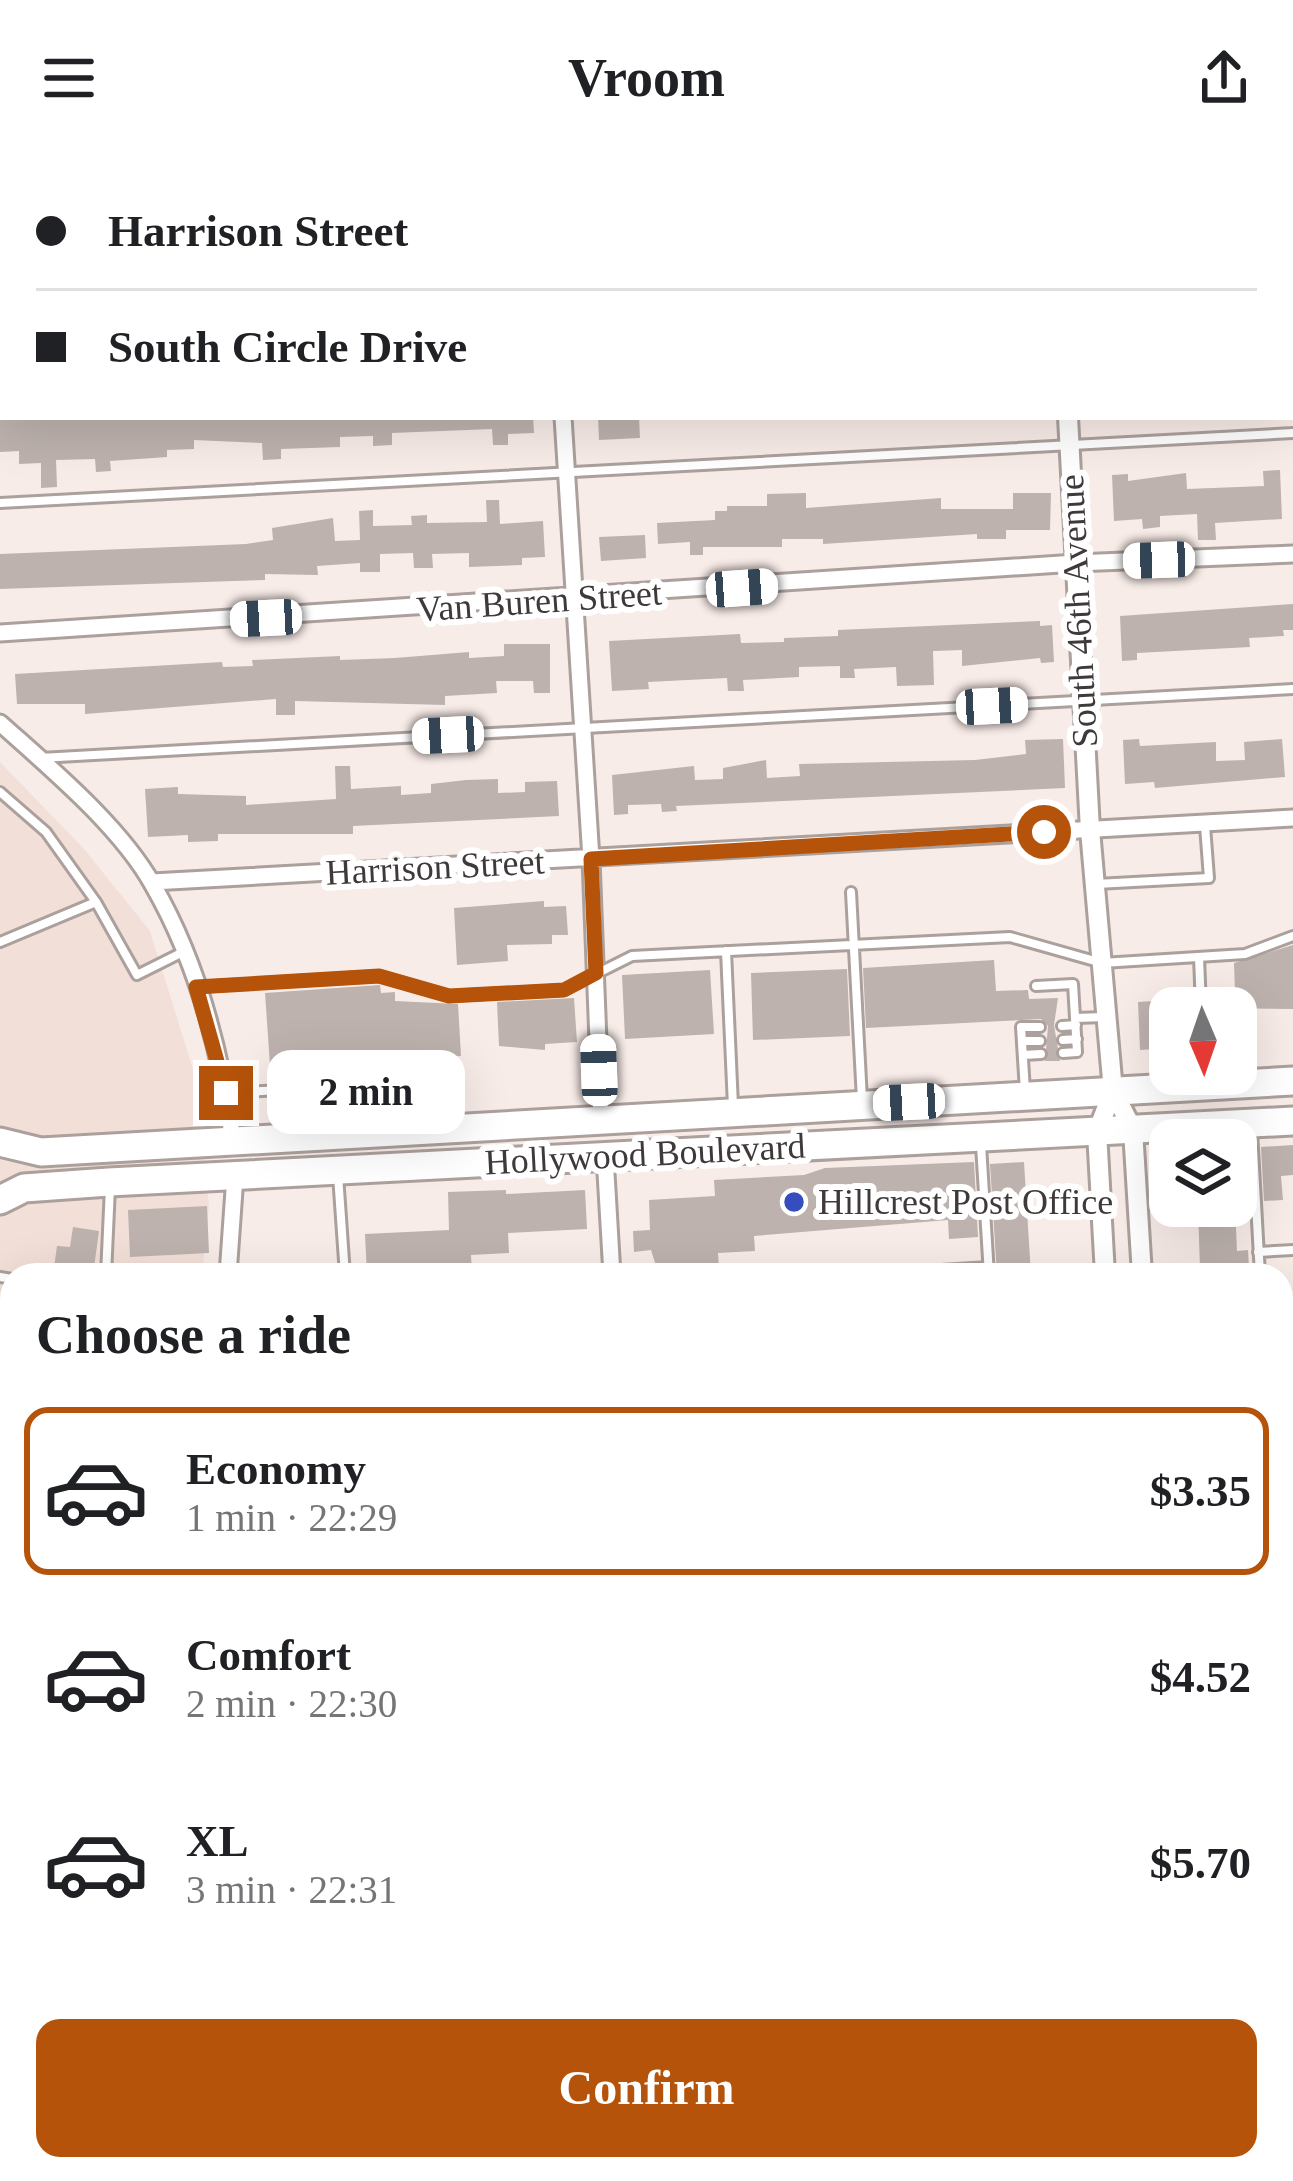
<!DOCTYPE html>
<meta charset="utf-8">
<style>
:root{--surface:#fff;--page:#f2f2f2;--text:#202124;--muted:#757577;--line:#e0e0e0;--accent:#b45309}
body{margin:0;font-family:"Times New Roman",serif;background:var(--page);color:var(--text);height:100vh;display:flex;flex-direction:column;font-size:45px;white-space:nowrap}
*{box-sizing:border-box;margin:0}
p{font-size:39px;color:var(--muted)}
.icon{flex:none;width:66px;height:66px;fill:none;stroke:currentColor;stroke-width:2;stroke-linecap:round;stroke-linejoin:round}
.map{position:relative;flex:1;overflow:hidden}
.drawer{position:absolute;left:0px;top:1107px;width:1293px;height:918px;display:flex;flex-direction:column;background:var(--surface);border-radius:36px 36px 0 0;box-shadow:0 12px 48px #0002}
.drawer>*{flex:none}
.guide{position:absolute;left:0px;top:0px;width:1293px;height:264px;box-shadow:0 12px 48px #0002;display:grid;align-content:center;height:264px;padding:0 36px;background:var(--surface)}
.needle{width:78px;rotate:178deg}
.controls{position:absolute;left:1149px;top:831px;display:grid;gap:24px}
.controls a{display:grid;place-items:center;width:108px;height:108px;border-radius:24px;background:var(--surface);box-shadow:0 12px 48px #0002;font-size:60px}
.end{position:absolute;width:54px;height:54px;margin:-27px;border:15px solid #b45309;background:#fff;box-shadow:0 0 0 6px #fff}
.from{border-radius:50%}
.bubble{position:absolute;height:84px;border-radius:24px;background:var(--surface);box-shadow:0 12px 48px #0002;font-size:39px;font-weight:700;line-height:84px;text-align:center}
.car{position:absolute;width:36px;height:72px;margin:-36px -18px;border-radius:15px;box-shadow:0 0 9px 3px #0007;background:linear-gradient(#fff 24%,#345 0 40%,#fff 0 76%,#345 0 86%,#fff 0)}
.guide b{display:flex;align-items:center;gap:42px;height:114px;font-size:45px}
.guide b+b{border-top:3px solid var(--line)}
.guide i{width:30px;height:30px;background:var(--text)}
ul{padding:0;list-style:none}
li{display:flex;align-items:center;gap:36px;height:168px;margin:0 24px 18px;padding:0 12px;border:6px solid transparent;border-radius:24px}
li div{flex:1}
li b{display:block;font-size:45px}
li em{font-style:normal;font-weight:700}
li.on{border-color:var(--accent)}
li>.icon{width:108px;height:108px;stroke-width:1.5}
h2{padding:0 36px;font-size:54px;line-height:144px}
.action{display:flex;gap:24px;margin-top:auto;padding:24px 36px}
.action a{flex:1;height:138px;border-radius:24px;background:var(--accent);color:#fff;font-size:48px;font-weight:700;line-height:138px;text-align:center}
header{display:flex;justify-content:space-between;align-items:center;height:156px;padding:0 36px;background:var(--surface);font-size:54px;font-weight:700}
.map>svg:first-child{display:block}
.built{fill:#f2dfd8}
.building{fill:#bdb2ae}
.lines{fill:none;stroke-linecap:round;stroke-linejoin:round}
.service-casing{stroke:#aba09c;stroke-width:14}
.minor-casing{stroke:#aba09c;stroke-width:21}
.tertiary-casing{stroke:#aba09c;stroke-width:24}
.trunk-casing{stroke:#aba09c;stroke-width:33}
.service{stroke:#fff;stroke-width:8}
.minor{stroke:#fff;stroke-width:15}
.tertiary{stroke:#fff;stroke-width:18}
.trunk{stroke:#fff;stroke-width:27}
.route{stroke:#b45309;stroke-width:15}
.poi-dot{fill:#364dbf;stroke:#fff;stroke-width:4.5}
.labels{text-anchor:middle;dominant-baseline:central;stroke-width:12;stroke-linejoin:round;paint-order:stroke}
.street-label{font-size:36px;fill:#3f3a39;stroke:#fff}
.poi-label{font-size:36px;fill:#3f3a39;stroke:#fff;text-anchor:start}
</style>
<header><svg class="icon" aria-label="menu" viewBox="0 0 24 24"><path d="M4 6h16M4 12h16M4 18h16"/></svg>Vroom<svg class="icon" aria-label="share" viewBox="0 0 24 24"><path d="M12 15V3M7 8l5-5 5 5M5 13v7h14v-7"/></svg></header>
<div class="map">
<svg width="1293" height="2025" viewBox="0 0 1293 2025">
<rect width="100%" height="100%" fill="#f8ece8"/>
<path class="built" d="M0 606 84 693 150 775 196 923 209 1049 202 1119H12V1321L0 1333Z"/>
<path class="building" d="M0 261H533L534 277 508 278V289H493L492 273 392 277V289L373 290V280L340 281V291L281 293V303L263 304 262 287 194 284V293L167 294V301L110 305 111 315 96 316 95 303 56 304 57 331 41 332V307L19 308V295L0 296Z
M598 261H639L640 282 599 284Z
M1280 314 1282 363 1215 367 1216 384H1198L1197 358 1160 360V371L1143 373 1142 363 1114 365 1112 319 1128 318V325L1186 317 1187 333 1264 330 1263 315Z
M806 337V352L941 342V353H1013V337H1051L1050 374H1006V383H977V378L823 388V383H782V391H703V399H690V386L658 388 657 367 715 364V355H727V350H767V338Z
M486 344H499L500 368 543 365 545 401 522 402V409L469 411V397L432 398 433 412H414L413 397 380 398V416H360V407L317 410 318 419 265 418V424L0 433V398L246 388 273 384 272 372 333 362 335 385 360 384 359 355 373 354V370L412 369 411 360 427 359V367L487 366Z
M645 379 646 402 601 405 599 381Z
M1293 448V474H1283L1284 480 1249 482 1250 491 1137 497V504L1122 505 1120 460Z
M1040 465V470L1052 469 1054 506 1041 507 1040 502 962 510V494L933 495 934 529 897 530 896 511 854 513 855 522H840V510L799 511V521L743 524 744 535H728L727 522 648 526 649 533 612 535 609 485 740 478 741 487 784 486V482L838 480V474Z
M504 488H550V537H534L533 525H496L497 537 445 540V549L295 545V559H276V543L85 558V548H17L15 518 222 506 223 511 253 510 252 504 340 500V504L395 502 469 496V502L504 500Z
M1063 583 1065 632 676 650 677 655 662 656 661 648 628 649V658L614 659 612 619 694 610 695 624 723 623V612L766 604 767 622 800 620 799 608 975 604 1026 598 1025 584Z
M1139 583 1140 590 1216 586V605L1245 604 1244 586 1282 583 1285 621 1155 632 1154 626 1125 628 1123 584Z
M335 610H350L351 633 401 630V639L431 637V628L466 624 498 623V637L525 636V626L557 625 559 660 353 670V678H218V685L188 686V679L148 681 145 633 178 631V638L246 640V649L336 643Z
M544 745V751L566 750 568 779H552V788L507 789 508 805 457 809 454 752Z
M1293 789V853L1216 852 1215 836 1235 835 1234 807Z
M994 804 996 835 1028 834 1029 843 1058 842 1054 869 1060 905H1045L1048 870 1041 863 866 872 863 812Z
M847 813 850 880 753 884 751 817Z
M710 814 714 878 625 883 622 819Z
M380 829 381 837 395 836V845L458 848 461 900 270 909 265 837Z
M574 842 577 886 545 888V894L499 890 497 846Z
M1170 844V892L1140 894 1138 846Z
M1293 989V1019L1281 1020 1283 1044 1264 1045 1261 991Z
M974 1006 978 1081 949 1083 948 1064 754 1080 755 1095 718 1097 719 1112 658 1116 651 1094 634 1096 633 1075 650 1074 649 1044 715 1040 714 1024 804 1019 825 1012Z
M1024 1006 1031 1119H997L990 1008Z
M506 1034V1038L585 1034 587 1073 508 1077 509 1097 471 1099 472 1119H367L365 1078 449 1074 448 1036Z
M207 1050 209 1097 130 1101 128 1054Z
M1198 1050H1235L1237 1095 1248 1094 1249 1112 1200 1114Z
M73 1071 99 1075 93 1119H53L57 1090 70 1091Z"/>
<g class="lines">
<g class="service-casing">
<path id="service" d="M1290 18H1293
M0 90H3
M0 347 1293 277
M40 602 1293 533
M0 636 46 676 96 746 0 786
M1096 728 1209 722 1205 670
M851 736 862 944
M96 746 137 819 183 796
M726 795 733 950
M1199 801 1201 852
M1036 830 1073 828 1075 862 1105 861
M197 831 379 820 449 840 564 834 632 800 1010 781 1102 807 1245 798 1293 780
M1062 870 1076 869
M1063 884 1077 883
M1022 885H1040
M1063 897 1077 896 1075 862
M1023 899 1041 898
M1025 935 1021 871H1040
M228 937 449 924 451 970
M1252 975 1260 1119
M981 989 989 1119
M338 1019 345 1119
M1258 1096 1293 1094
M106 1119 110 1031
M860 1119 989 1111
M0 1121 12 1123
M0 1342 12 1327
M1281 1520 1293 1728
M0 1676 12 1675
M0 1930 12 1929
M1038 2013 1039 2025"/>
</g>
<g class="minor-casing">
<path id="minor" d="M545 0 546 3
M1290 144H1293
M0 217H3
M563 261 591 703 601 964
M0 477 1076 407 1293 398
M0 567C50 612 120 670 153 729 197 805 221 898 233 985
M152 726 1293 662
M605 1000 612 1119
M228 1119 235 1020
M1281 1223 1293 1222
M1281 1478H1293
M0 1503 12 1493
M0 1548H12
M1281 1731H1293
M0 1805 12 1804
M1281 1987H1293
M644 2025 850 2013"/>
</g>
<g class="tertiary-casing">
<path id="tertiary" d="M1055 0V3
M1068 261 1090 674 1113 935 1133 974 1142 1119
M1105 1119 1097 976 1113 935
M1156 2013V2025
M1194 2013 1195 2025"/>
</g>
<g class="trunk-casing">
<path id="trunk" d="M0 986 41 996 1293 925
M0 1044 24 1032 109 1026 1293 965"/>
</g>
<use href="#service" class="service"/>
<use href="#minor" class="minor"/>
<use href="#tertiary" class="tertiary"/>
<use href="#trunk" class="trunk"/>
</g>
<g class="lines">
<path class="route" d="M226 937 196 831 379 820 449 840 564 834 596 817 591 703 1044 676"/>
</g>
<circle class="poi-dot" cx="794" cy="1046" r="12"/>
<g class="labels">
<g class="street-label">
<text transform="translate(539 445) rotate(-4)">Van Buren Street</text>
<text transform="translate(1078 455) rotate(-93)">South 46th Avenue</text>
<text transform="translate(435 711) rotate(-3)">Harrison Street</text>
<text transform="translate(645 998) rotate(-3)">Hollywood Boulevard</text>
</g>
<g class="poi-label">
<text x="818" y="1046">Hillcrest Post Office</text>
</g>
</g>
</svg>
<div class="controls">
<a><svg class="needle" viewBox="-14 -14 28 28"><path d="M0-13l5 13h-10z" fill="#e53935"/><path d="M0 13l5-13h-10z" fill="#757577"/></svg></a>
<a><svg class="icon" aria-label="layers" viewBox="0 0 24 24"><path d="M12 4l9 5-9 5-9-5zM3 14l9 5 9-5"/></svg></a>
</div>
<i class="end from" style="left:1044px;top:676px"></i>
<i class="end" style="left:226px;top:937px"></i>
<div class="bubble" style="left:267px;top:894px;width:198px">2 min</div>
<i class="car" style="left:1159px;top:404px;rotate:268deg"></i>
<i class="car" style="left:742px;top:432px;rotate:86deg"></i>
<i class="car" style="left:266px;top:462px;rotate:267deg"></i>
<i class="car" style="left:992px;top:550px;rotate:87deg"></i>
<i class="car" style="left:448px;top:579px;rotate:267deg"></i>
<i class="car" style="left:599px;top:914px;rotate:358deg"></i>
<i class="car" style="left:909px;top:946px;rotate:267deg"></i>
<div class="guide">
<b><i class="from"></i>Harrison Street</b>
<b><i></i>South Circle Drive</b>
</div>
<section class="drawer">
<h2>Choose a ride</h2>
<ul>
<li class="on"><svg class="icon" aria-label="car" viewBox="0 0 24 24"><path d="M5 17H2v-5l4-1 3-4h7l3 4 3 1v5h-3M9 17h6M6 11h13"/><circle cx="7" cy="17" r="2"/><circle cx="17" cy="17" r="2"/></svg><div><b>Economy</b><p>1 min · 22:29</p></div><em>$3.35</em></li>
<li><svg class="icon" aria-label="car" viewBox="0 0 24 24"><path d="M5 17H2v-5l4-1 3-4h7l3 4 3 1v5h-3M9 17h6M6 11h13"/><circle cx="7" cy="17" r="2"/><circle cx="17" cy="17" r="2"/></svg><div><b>Comfort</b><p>2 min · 22:30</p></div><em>$4.52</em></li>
<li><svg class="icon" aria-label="car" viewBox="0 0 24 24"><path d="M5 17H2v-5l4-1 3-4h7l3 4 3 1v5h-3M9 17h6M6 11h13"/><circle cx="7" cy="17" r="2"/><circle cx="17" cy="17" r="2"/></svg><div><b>XL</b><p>3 min · 22:31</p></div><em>$5.70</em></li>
</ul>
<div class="action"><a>Confirm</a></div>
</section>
</div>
